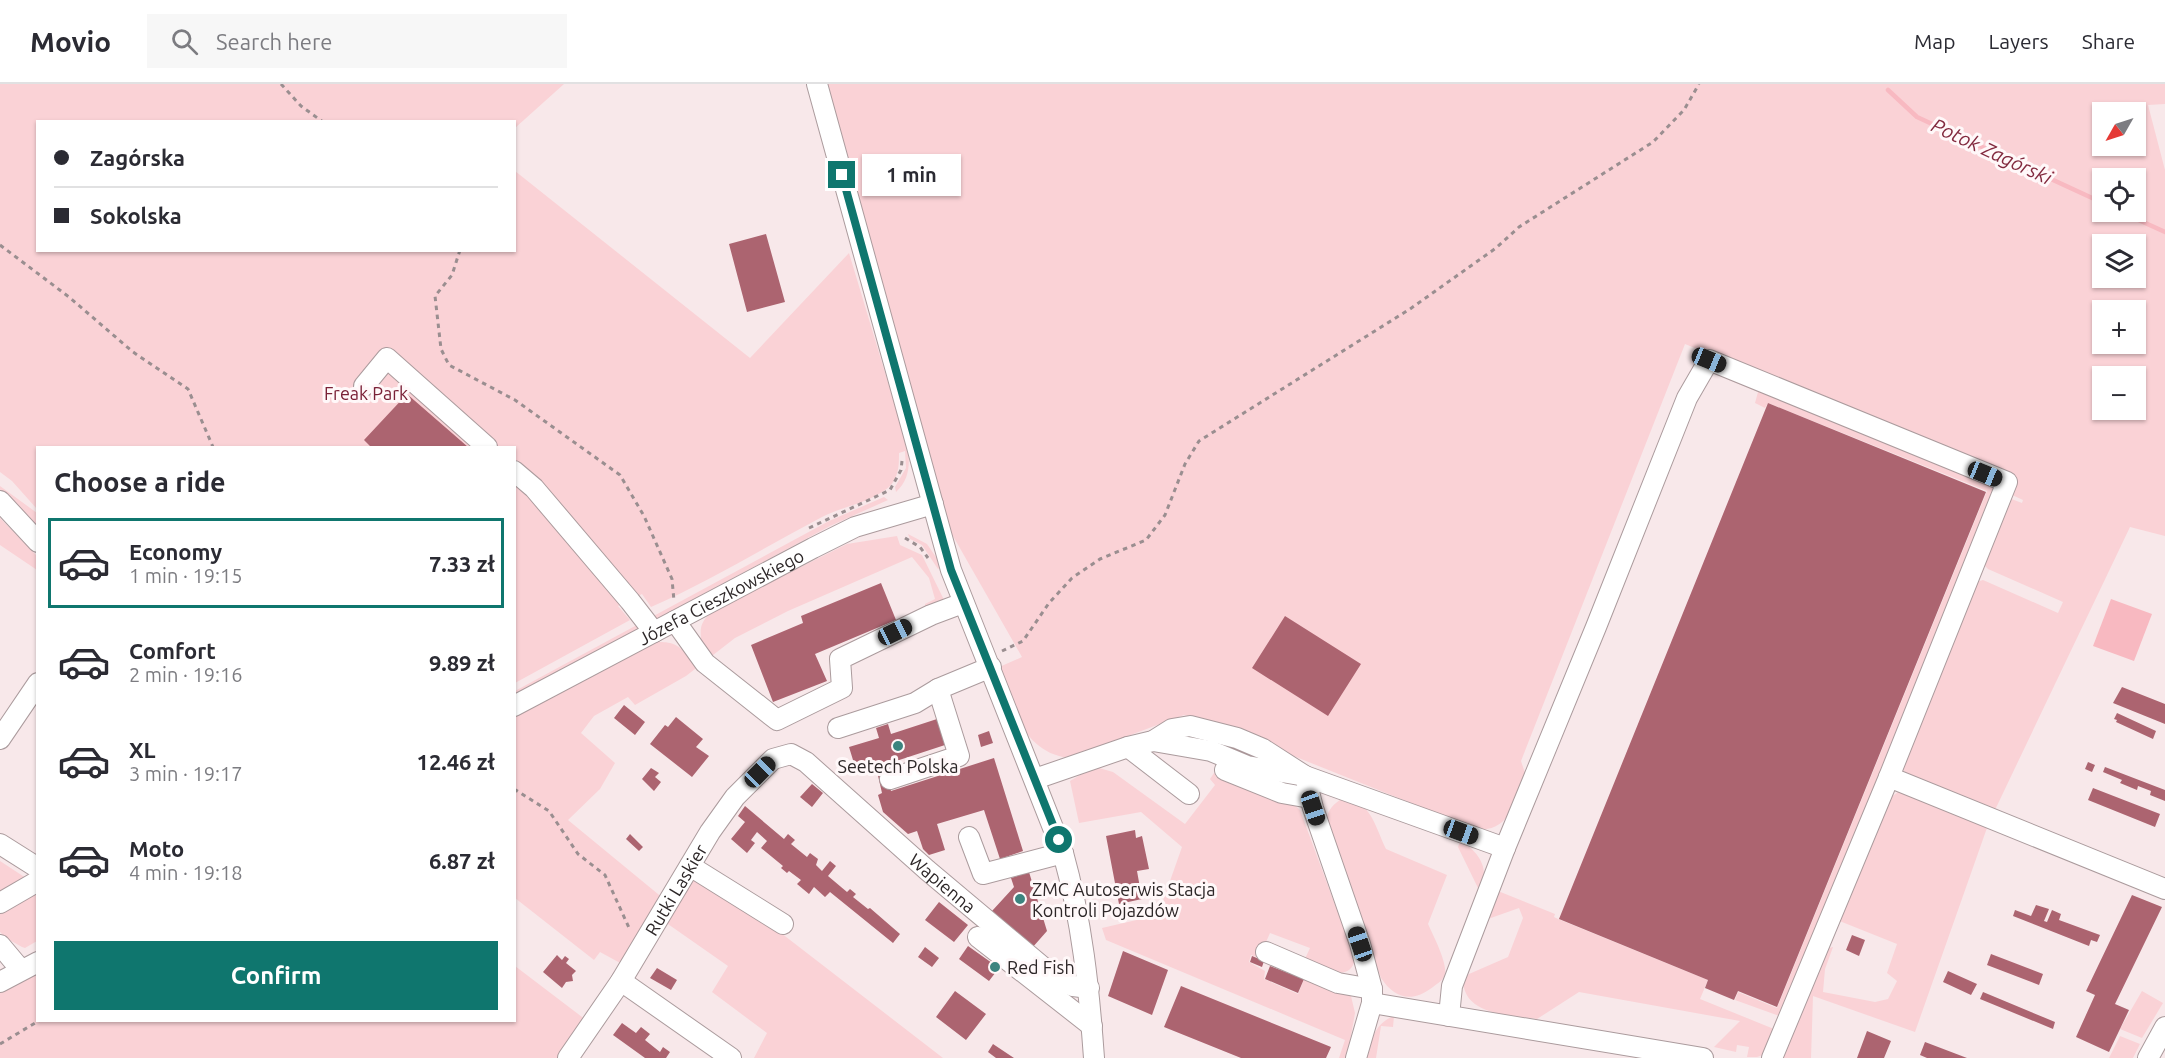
<!DOCTYPE html>
<meta charset="utf-8">
<style>
:root{--surface:#fff;--page:#f7f7f7;--text:#2b2b33;--muted:#7c7c81;--line:#e1e1e2;--accent:#0f766e}
body{margin:0;font-family:Ubuntu,sans-serif;background:var(--page);color:var(--text);height:100vh;display:flex;flex-direction:column;font-size:22px;white-space:nowrap}
*{box-sizing:border-box;margin:0}
p{font-size:20px;color:var(--muted)}
.icon{flex:none;width:33px;height:33px;fill:none;stroke:currentColor;stroke-width:2;stroke-linecap:round;stroke-linejoin:round}
.map{position:relative;flex:1;overflow:hidden}
.sheet{position:absolute;left:36px;top:362px;width:480px;height:576px;display:flex;flex-direction:column;background:var(--surface);border-radius:0px;box-shadow:0 2px 4px #0004}
.sheet>*{flex:none}
.hud{position:absolute;left:36px;top:36px;width:480px;height:132px;border-radius:0px;box-shadow:0 2px 4px #0004;display:grid;align-content:center;height:132px;padding:0 18px;background:var(--surface)}
.needle{width:39px;rotate:231deg}
.fabs{position:absolute;left:2092px;top:18px;display:grid;gap:12px}
.fabs a{display:grid;place-items:center;width:54px;height:54px;border-radius:0px;background:var(--surface);box-shadow:0 2px 4px #0004;font-size:30px}
.end{position:absolute;width:27px;height:27px;margin:-14px;border:8px solid #0f766e;background:#fff;box-shadow:0 0 0 3px #fff}
.from{border-radius:50%}
.bubble{position:absolute;height:42px;border-radius:0px;background:var(--surface);box-shadow:0 2px 4px #0004;font-size:20px;font-weight:700;line-height:42px;text-align:center}
.car{position:absolute;width:18px;height:36px;margin:-18px -9px;border-radius:8px;box-shadow:0 0 4px 2px #0007;background:linear-gradient(#222 24%,#8ab4d8 0 40%,#222 0 76%,#8ab4d8 0 86%,#222 0)}
.hud b{display:flex;align-items:center;gap:21px;height:57px;font-size:22px}
.hud b+b{border-top:2px solid var(--line)}
.hud i{width:15px;height:15px;background:var(--text)}
ul{padding:0;list-style:none}
li{display:flex;align-items:center;gap:18px;height:90px;margin:0 12px 9px;padding:0 6px;border:3px solid transparent;border-radius:0px}
li div{flex:1}
li b{display:block;font-size:22px}
li em{font-style:normal;font-weight:700}
li.active{border-color:var(--accent)}
li>.icon{width:54px;height:54px;stroke-width:1.5}
h2{padding:0 18px;font-size:27px;line-height:72px}
.primary-button{display:flex;gap:12px;margin-top:auto;padding:12px 18px}
.primary-button a{flex:1;height:69px;border-radius:0px;background:var(--accent);color:#fff;font-size:24px;font-weight:700;line-height:69px;text-align:center}
header{display:flex;align-items:center;gap:36px;box-sizing:border-box;height:84px;padding:0 30px;background:var(--surface);border-bottom:2px solid var(--line)}
header strong{font-size:28px}
nav{display:flex;gap:33px;margin-inline-start:auto;font-size:21px}
.search{width:420px;height:54px;background:var(--page);display:flex;align-items:center;gap:15px;box-sizing:border-box;padding:0 21px;border-radius:0px;color:var(--muted);font-size:22px}
.map>svg:first-child{display:block}
.green{fill:#fad2d6;fill-rule:evenodd}
.water{fill:#f8b9c1}
.lines{fill:none;stroke-linecap:round;stroke-linejoin:round}
.stream{stroke:#f8b9c1;stroke-width:4.5}
.building{fill:#ac6470}
.minor-casing{stroke:#ab9b9d;stroke-width:22}
.path{stroke:#9a8e90;stroke-width:3;stroke-dasharray:4.5 4.5;stroke-linecap:butt}
.minor{stroke:#fff;stroke-width:20}
.route{stroke:#0f766e;stroke-width:8}
.poi-dot{fill:#3c847f;stroke:#fff8f9;stroke-width:2}
.labels{text-anchor:middle;dominant-baseline:central;stroke-width:6;stroke-linejoin:round;paint-order:stroke}
.park-label{font-size:18px;fill:#792036;stroke:#fff8f9}
.street-label{font-size:18px;fill:#2d2728;stroke:#fff8f9}
.poi-label{font-size:18px;fill:#2d2728;stroke:#fff8f9;text-anchor:start}
.water-label{font-size:20px;font-style:italic;fill:#82293e;stroke:#fff8f9}
</style>
<header>
<strong>Movio</strong>
<div class="search"><svg class="icon" aria-label="search" viewBox="0 0 24 24"><circle cx="10" cy="10" r="6"/><path d="M15 15l6 6"/></svg>Search here</div>
<nav><a>Map</a><a>Layers</a><a>Share</a></nav>
</header>
<div class="map">
<svg width="2165" height="974" viewBox="0 0 2165 974">
<rect width="100%" height="100%" fill="#f8e8ea"/>
<path class="green" d="M0 0H564L515 44 514 38H38V166H514L515 87 750 274 849 169 908 365C910 382 909 396 896 408L895 403 906 384 905 367 899 369C899 381 899 393 889 403 870 419 843 422 822 433 765 463 710 497 651 523L642 510 618 522 630 536 515 599 514 363H38L37 425 12 397 0 388Z
M826 0H2165V20L2148 21 2165 86V452L2130 443 1994 728 1909 693 1904 687 1902 678 1973 499 1983 496 2058 529 2063 518 1988 485 1984 481 2009 414 2022 419 2023 416 2010 410 2016 396 1685 260 1521 677 1525 689C1514 716 1511 749 1476 745L1211 639 1184 631 1069 674C1022 668 1013 622 997 584L1022 573 949 445ZM2103 28H2136V62H2103ZM2103 94H2136V128H2103ZM2103 160H2136V194H2103ZM2103 226H2136V260H2103ZM2103 292H2136V326H2103Z
M1730 294 1997 404 1782 933 1735 916 1738 908 1777 924 1987 407 1768 319 1765 324 1755 319 1758 308 1729 296Z
M0 402 37 429V448L0 409Z
M884 413 888 416 830 442 515 611V607L829 437Z
M0 434 37 472V486L0 461Z
M908 450 927 460 942 482 938 485 922 461 910 455Z
M897 452 900 461 922 471 946 520 926 528 925 520 935 515 929 494 912 473 788 527 735 554 686 592 635 621 628 613 594 632 581 649 615 679 600 705 568 736 664 815 622 880 600 868 594 876 515 814 514 632 654 558C669 558 676 558 686 570L702 562C699 543 700 537 716 525L847 460Z
M1099 684 1113 688 1185 740 1215 701 1210 695 1214 689 1292 719 1300 726 1355 875C1350 901 1320 883 1304 877L1310 864 1270 849 1259 874 1251 871 1249 878 1265 887 1264 895 1298 910 1305 893 1351 912 1355 929 1347 974H1339L1345 956 1106 856 1102 844 1158 831 1182 763 1141 728 1079 739 1070 697 1085 688Z
M1898 708H1909L1988 741 1915 948 1813 912 1811 974H1782L1825 865 1833 863 1825 885 1823 908 1875 918 1888 915 1897 897 1887 889 1897 860 1837 836 1885 718Z
M1341 715C1370 714 1375 742 1386 765L1447 791 1428 840C1433 851 1447 878 1445 889 1444 896 1438 899 1433 903 1412 919 1395 915 1381 894L1326 740C1327 728 1330 723 1341 715Z
M1460 758C1477 764 1493 788 1478 804L1458 763Z
M0 777 26 794 33 785 34 789 30 794 0 810Z
M698 793 781 849 943 974H754L767 949 712 908 728 882 665 838 692 795Z
M37 805V857L25 864 22 863 6 854 0 848V828Z
M1498 807 1555 830 1554 833 1558 835 1708 896 1700 915 1774 945 1777 951 1768 969 1757 973H1747L1749 963 1737 961 1736 968 1714 963 1740 937 1579 908 1537 935C1515 931 1474 932 1465 907 1462 900 1464 895 1469 890L1508 873 1523 834 1519 824 1488 835 1487 834Z
M515 882 586 936 559 974H0V908L37 888 38 936H514Z
M2142 907 2163 919 2142 954 2120 945Z
M1394 932 1393 943 1381 942 1376 974H1366C1371 956 1375 939 1394 932Z
M2120 952 2140 960 2133 974H2109Z"/>
<path class="water" d="M2111 515 2152 530 2134 577 2093 562Z"/>
<g class="lines">
<path class="stream" d="M1888 6 1917 33 2103 119
M2121 128 2165 148"/>
</g>
<path class="building" d="M766 150 785 218 747 228 729 160Z
M407 310 468 363H371L364 356Z
M1768 319 1986 408 1777 923 1738 907 1734 916 1705 904 1708 896 1559 835Z
M881 499 896 536 815 570 827 597 773 618 751 561 803 539 801 532Z
M1285 532 1361 580 1328 632 1252 584Z
M2122 603 2165 620V640L2113 619Z
M624 621 645 638 635 651 614 634Z
M2117 629 2156 647 2153 655 2116 638 2117 636 2114 635Z
M676 633 703 655 696 663 709 672 692 693 650 660 665 641 668 643Z
M937 635 945 661 884 681 891 707 994 674 1023 767 1000 775 984 726 937 740 945 766 929 771 923 765 917 747 908 750 883 728 878 711 882 709 876 683 857 689 849 663 879 654 876 644 888 640 891 650Z
M989 647 993 659 981 663 978 651Z
M1227 658 1252 668 1249 676 1224 666Z
M2088 678 2095 681 2092 688 2085 685Z
M2105 683 2165 706V717L2150 711 2151 707 2138 702 2137 706 2120 699 2122 696 2103 688Z
M651 684 659 689 655 693 661 698 654 707 642 695Z
M812 700 823 709 812 723 800 713Z
M2093 704 2160 730 2155 743 2088 716Z
M745 722 784 755 788 750 795 756 791 760 807 773 810 769 818 775 816 781 822 787 830 777 836 782 828 792 847 808 850 805 856 810 853 813 868 825 870 824 900 850 893 859 830 808 825 813 814 803 809 810 797 800 801 796 789 787 787 789 781 784 783 782 761 764 767 757 757 748 751 756 755 759 747 769 731 755 745 738 738 732Z
M1135 746 1136 754 1142 752 1149 785 1137 787 1142 815 1119 820 1106 752Z
M630 750 643 763 639 767 626 755Z
M1029 788 1047 847 1032 864 992 827 1014 803 1011 794Z
M2132 811 2162 823 2115 920 2129 926 2109 968 2076 953 2095 911 2086 907Z
M939 818 968 841 954 858 925 836Z
M2036 821 2049 825 2044 837 2047 838 2052 826 2061 830 2059 836 2100 851 2097 858 2091 856 2089 862 2013 832 2015 826 2031 832Z
M1852 851 1865 856 1859 872 1846 866Z
M968 862 999 884 989 897 959 875Z
M925 863 939 874 932 883 918 873Z
M1123 867 1168 886 1152 931 1108 912Z
M1991 870 2043 890 2039 901 1987 881Z
M557 871 562 876 565 872 569 875 566 879 576 887 572 891 573 897 566 898 562 904 543 888Z
M1252 872 1264 877 1262 883 1250 878Z
M1270 882 1304 895 1298 909 1265 895Z
M657 884 677 896 671 906 650 894Z
M1948 887 1977 900 1971 911 1943 898Z
M1181 902 1331 963 1326 974H1241L1164 943Z
M955 907 986 930 966 956 936 933Z
M1983 908 2055 938 2053 945 1980 915Z
M622 939 636 949 641 943 650 950 645 956 660 968 663 963 670 968 666 974H645L613 951Z
M1867 947 1891 957 1884 974H1857Z
M1925 958 1967 974H1927L1920 971Z
M993 960 1014 974H996L988 968Z"/>
<g class="lines">
<g class="minor-casing">
<g id="minor">
<path d="M817 0 951 486 1063 769C1082 837 1089 904 1094 974"/>
<path d="M364 302 387 274 487 363"/>
<path d="M514 387 534 404 630 517 654 548"/>
<path d="M0 417 38 458"/>
<path d="M675 537 705 579 777 636 842 604 840 575 931 531 963 519"/>
<path id="s1" d="M514 622 813 464 855 443 933 420"/>
<path d="M838 644 915 619 938 605 991 583"/>
<path d="M0 655 38 599"/>
<path d="M1153 657 1211 667 1247 682 1305 692 1505 764"/>
<path d="M1128 663 1189 710"/>
<path d="M1225 686 1282 709 1310 714"/>
<path d="M890 695 959 672 938 605"/>
<path d="M1035 695 1128 663 1153 657 1172 645 1190 642 1237 654 1263 665 1305 692 1313 724 1360 860 1372 905V919L1356 974"/>
<path d="M969 753 983 790 1063 769"/>
<path d="M0 760 38 784"/>
<path d="M690 782 783 840"/>
<path d="M0 819 38 797"/>
<path d="M978 853 1092 942"/>
<path d="M0 861 21 886"/>
<path d="M1266 868 1338 899 1372 905"/>
<path d="M621 897 731 974"/>
<path d="M0 898 38 878"/>
<path d="M1372 919 1703 974"/>
<path d="M1449 932 1452 902 1505 764 1596 543 1687 314 1709 276 2007 398 1889 693"/>
<path id="s2" d="M568 974 621 897 710 748 735 713 773 675 791 670 806 678 927 786 1057 895 1073 902 1089 904"/>
<path d="M1772 974 1889 693 2165 805"/>
<path d="M2148 974 2165 943"/>
</g>
</g>
<path class="path" d="M281 0 301 22 323 38
M0 161 69 213 133 268 188 305 213 363
M460 166 452 191 435 212 441 265 449 281 515 316 620 391 644 432 672 495 674 517
M809 444 890 406 901 386 902 377
M905 454 920 463 928 474
M1002 567 1023 557 1049 519 1072 494 1100 475 1146 456 1165 431 1185 380 1199 357 1410 225 1496 164 1519 143 1653 58 1684 26 1699 0
M514 705 549 727 578 770 605 791 630 846
M0 960 40 936"/>
<use href="#minor" class="minor"/>
</g>
<g class="lines">
<path class="route" d="M842 91 951 486 1059 756"/>
</g>
<g class="poi-dot">
<circle cx="898" cy="662" r="6"/>
<circle cx="1020" cy="815" r="6"/>
<circle cx="995" cy="883" r="6"/>
</g>
<g class="labels">
<g class="park-label">
<text x="366" y="309">Freak Park</text>
</g>
<g class="street-label">
<text stroke="none"><textPath href="#s1" startOffset="234">Józefa Cieszkowskiego</textPath></text>
<text stroke="none"><textPath href="#s2" startOffset="582">Wapienna</textPath></text>
<text stroke="none"><textPath href="#s2" startOffset="200">Rutki Laskier</textPath></text>
</g>
<g class="poi-label">
<text x="898" y="682" text-anchor="middle">Seetech Polska</text>
<text x="1032" y="805">ZMC Autoserwis Stacja<tspan x="1032" dy="21">Kontroli Pojazdów</tspan></text>
<text x="1007" y="883">Red Fish</text>
</g>
<g class="water-label">
<text transform="translate(1992 67) rotate(25)">Potok Zagórski</text>
</g>
</g>
</svg>
<div class="fabs">
<a><svg class="needle" viewBox="-14 -14 28 28"><path d="M0-13l5 13h-10z" fill="#e53935"/><path d="M0 13l5-13h-10z" fill="#7c7c81"/></svg></a>
<a><svg class="icon" aria-label="locate" viewBox="0 0 24 24"><circle cx="12" cy="12" r="6"/><path d="M12 2v4M12 18v4M2 12h4M18 12h4"/></svg></a>
<a><svg class="icon" aria-label="layers" viewBox="0 0 24 24"><path d="M12 4l9 5-9 5-9-5zM3 14l9 5 9-5"/></svg></a>
<a>+</a>
<a>−</a>
</div>
<i class="end from" style="left:1059px;top:756px"></i>
<i class="end" style="left:842px;top:91px"></i>
<div class="bubble" style="left:862px;top:70px;width:99px">1 min</div>
<i class="car" style="left:1709px;top:276px;rotate:112deg"></i>
<i class="car" style="left:1985px;top:390px;rotate:112deg"></i>
<i class="car" style="left:895px;top:548px;rotate:64deg"></i>
<i class="car" style="left:760px;top:688px;rotate:45deg"></i>
<i class="car" style="left:1313px;top:724px;rotate:161deg"></i>
<i class="car" style="left:1461px;top:748px;rotate:110deg"></i>
<i class="car" style="left:1360px;top:860px;rotate:341deg"></i>
<div class="hud">
<b><i class="from"></i>Zagórska</b>
<b><i></i>Sokolska</b>
</div>
<section class="sheet">
<h2>Choose a ride</h2>
<ul>
<li class="active"><svg class="icon" aria-label="car" viewBox="0 0 24 24"><path d="M5 17H2v-5l4-1 3-4h7l3 4 3 1v5h-3M9 17h6M6 11h13"/><circle cx="7" cy="17" r="2"/><circle cx="17" cy="17" r="2"/></svg><div><b>Economy</b><p>1 min · 19:15</p></div><em>7.33 zł</em></li>
<li><svg class="icon" aria-label="car" viewBox="0 0 24 24"><path d="M5 17H2v-5l4-1 3-4h7l3 4 3 1v5h-3M9 17h6M6 11h13"/><circle cx="7" cy="17" r="2"/><circle cx="17" cy="17" r="2"/></svg><div><b>Comfort</b><p>2 min · 19:16</p></div><em>9.89 zł</em></li>
<li><svg class="icon" aria-label="car" viewBox="0 0 24 24"><path d="M5 17H2v-5l4-1 3-4h7l3 4 3 1v5h-3M9 17h6M6 11h13"/><circle cx="7" cy="17" r="2"/><circle cx="17" cy="17" r="2"/></svg><div><b>XL</b><p>3 min · 19:17</p></div><em>12.46 zł</em></li>
<li><svg class="icon" aria-label="car" viewBox="0 0 24 24"><path d="M5 17H2v-5l4-1 3-4h7l3 4 3 1v5h-3M9 17h6M6 11h13"/><circle cx="7" cy="17" r="2"/><circle cx="17" cy="17" r="2"/></svg><div><b>Moto</b><p>4 min · 19:18</p></div><em>6.87 zł</em></li>
</ul>
<div class="primary-button"><a>Confirm</a></div>
</section>
</div>
